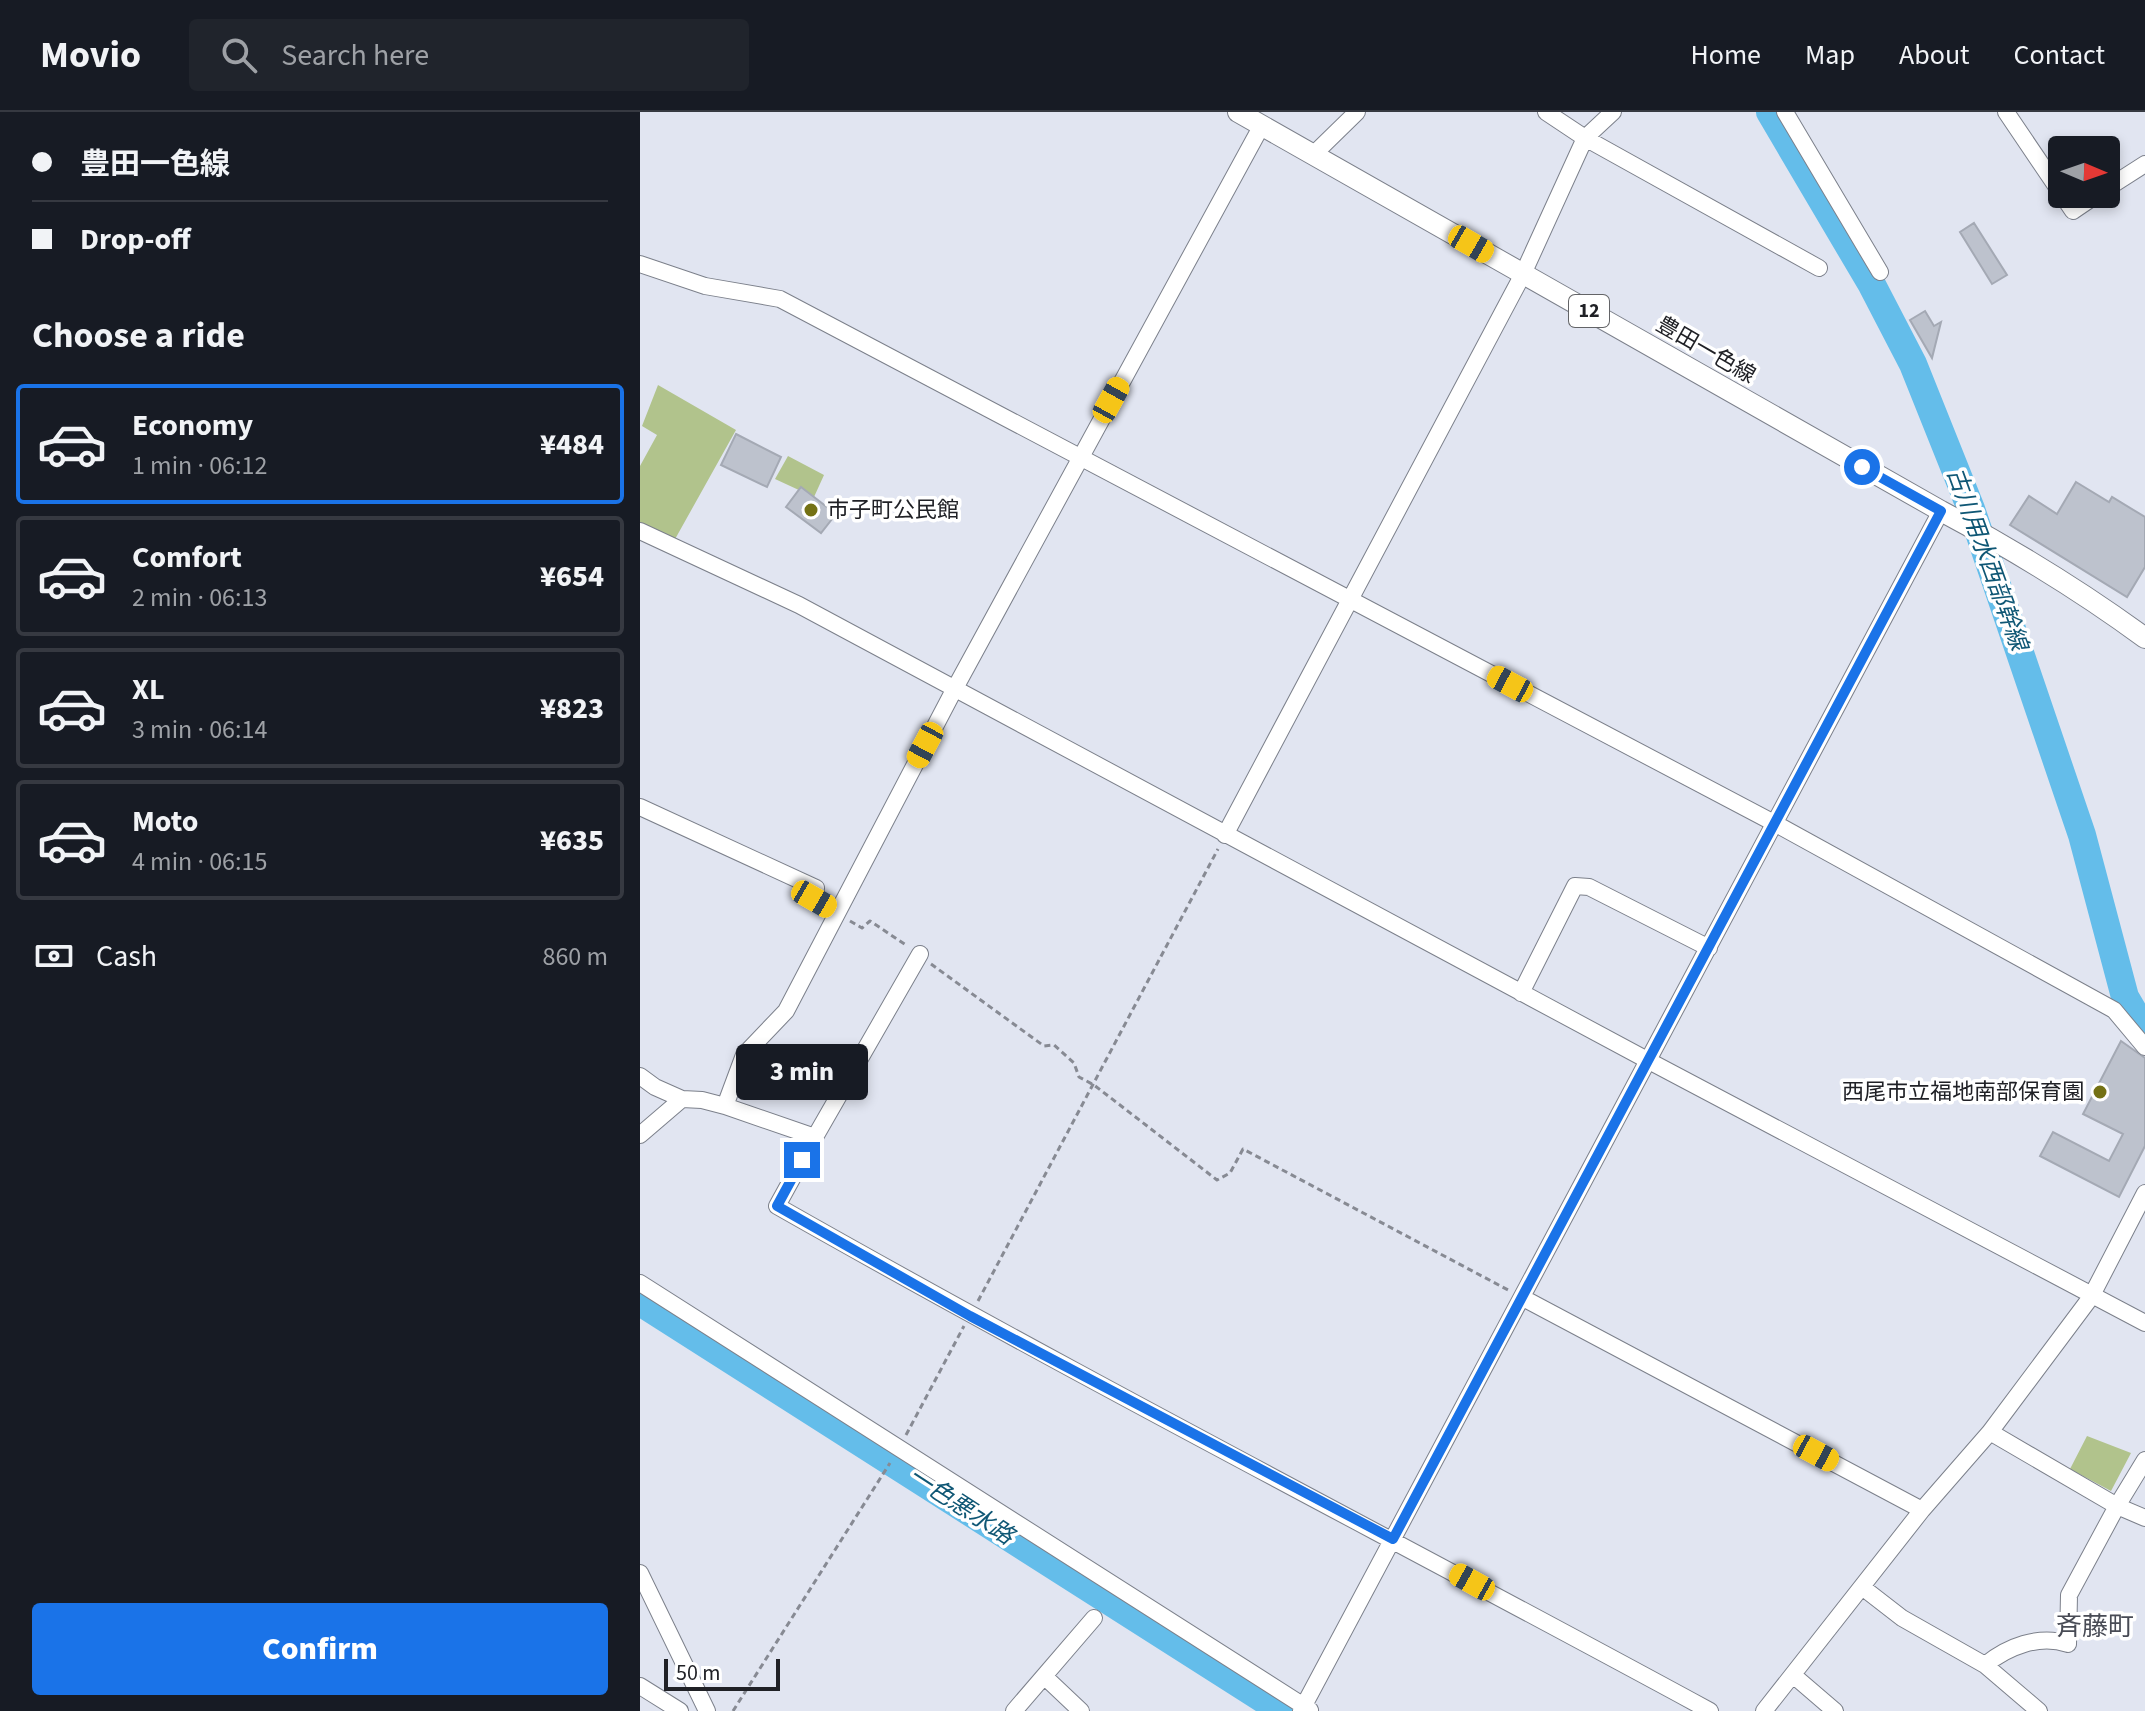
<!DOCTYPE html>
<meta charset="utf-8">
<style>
:root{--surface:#171b24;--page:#20242c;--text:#f1f3f6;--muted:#9ea1a6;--line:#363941;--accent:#1a73e8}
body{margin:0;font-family:"Source Sans 3","Noto Sans JP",sans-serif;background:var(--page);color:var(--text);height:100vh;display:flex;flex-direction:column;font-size:30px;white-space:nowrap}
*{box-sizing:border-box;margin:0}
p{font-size:26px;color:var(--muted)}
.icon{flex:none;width:44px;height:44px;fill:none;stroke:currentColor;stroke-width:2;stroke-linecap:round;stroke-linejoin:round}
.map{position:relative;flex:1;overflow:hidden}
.panel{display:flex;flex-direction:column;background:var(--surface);width:640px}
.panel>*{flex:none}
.top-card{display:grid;align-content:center;height:176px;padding:0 32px;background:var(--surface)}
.needle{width:52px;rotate:92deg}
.buttons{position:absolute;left:1408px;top:24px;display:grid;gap:16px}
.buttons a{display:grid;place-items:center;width:72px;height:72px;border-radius:8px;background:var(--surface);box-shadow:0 4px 12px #0003;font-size:40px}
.scale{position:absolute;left:24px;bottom:20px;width:116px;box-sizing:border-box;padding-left:8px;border:4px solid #202126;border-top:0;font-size:22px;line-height:28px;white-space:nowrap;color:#202126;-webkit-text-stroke:6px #fff;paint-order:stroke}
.end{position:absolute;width:36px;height:36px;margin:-18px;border:10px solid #1a73e8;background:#fff;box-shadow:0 0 0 4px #fff}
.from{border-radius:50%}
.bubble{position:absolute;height:56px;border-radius:8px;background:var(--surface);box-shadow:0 4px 12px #0003;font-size:26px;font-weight:800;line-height:56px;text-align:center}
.car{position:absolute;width:24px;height:48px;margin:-24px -12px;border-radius:10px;box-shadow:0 0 6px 2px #0007;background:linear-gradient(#f5c518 24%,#345 0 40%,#f5c518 0 76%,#345 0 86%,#f5c518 0)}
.top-card b{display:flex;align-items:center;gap:28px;height:76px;font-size:30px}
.top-card b+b{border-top:2px solid var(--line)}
.top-card i{width:20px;height:20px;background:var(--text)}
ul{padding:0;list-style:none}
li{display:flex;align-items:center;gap:24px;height:120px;margin:0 16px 12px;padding:0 16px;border:4px solid var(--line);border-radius:8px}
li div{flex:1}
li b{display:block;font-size:30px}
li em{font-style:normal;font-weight:800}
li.current{border-color:var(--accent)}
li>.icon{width:72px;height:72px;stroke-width:1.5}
h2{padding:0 32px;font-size:36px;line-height:96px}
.pay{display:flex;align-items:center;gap:20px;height:88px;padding:0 32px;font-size:30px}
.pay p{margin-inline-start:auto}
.action{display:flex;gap:16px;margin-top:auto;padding:16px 32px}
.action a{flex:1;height:92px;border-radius:8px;background:var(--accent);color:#fff;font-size:32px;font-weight:800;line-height:92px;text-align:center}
header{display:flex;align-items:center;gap:48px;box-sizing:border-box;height:112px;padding:0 40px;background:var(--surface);border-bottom:2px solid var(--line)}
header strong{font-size:38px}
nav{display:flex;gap:44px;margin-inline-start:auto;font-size:28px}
.search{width:560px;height:72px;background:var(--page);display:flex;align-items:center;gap:20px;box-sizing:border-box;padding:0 28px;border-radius:8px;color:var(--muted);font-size:30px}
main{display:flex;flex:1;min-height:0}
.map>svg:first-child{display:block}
.green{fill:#b1c38c}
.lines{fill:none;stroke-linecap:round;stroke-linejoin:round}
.river{stroke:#64bdea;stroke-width:28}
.building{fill:#bdc2cd;stroke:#a4a9b4;stroke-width:2}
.minor-casing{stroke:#7c808b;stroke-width:18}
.major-casing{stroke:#7c808b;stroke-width:22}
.path{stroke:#878a93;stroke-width:3;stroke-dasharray:6 4;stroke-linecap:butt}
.minor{stroke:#fff;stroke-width:16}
.major{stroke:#fff;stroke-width:20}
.route{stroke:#1a73e8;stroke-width:10}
.poi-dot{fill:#747114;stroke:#fff;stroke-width:3}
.labels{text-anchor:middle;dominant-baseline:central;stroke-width:7;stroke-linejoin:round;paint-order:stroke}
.shield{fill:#fff;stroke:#636467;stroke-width:2}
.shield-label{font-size:20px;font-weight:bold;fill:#202126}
.street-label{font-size:22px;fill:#202126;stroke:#fff}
.poi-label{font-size:22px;fill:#202126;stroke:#fff;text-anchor:start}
.water-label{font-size:24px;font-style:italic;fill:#0f5775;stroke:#fff}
.quarter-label{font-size:26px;fill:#484b55;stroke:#fff}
</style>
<header>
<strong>Movio</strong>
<div class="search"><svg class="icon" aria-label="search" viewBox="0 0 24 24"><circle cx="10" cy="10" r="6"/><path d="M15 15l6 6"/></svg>Search here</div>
<nav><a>Home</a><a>Map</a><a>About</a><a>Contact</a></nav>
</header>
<main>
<section class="panel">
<div class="top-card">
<b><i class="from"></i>豊田一色線</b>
<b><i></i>Drop-off</b>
</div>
<h2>Choose a ride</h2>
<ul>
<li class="current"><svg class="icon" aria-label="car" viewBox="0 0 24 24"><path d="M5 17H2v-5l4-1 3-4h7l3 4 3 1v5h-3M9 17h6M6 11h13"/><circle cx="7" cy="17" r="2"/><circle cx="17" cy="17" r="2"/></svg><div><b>Economy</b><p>1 min · 06:12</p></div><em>¥484</em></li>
<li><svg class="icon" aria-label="car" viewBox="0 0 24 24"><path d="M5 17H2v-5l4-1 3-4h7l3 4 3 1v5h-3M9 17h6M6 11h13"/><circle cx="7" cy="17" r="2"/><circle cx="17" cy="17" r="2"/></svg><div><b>Comfort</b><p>2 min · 06:13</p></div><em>¥654</em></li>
<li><svg class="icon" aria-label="car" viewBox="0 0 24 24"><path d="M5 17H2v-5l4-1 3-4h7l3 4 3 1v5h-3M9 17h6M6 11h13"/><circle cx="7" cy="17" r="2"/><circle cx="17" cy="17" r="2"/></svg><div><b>XL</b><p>3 min · 06:14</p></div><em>¥823</em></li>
<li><svg class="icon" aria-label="car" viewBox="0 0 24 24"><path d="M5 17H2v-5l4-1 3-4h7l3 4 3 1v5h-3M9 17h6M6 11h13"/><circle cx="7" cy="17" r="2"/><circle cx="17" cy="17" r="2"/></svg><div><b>Moto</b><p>4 min · 06:15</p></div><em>¥635</em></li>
</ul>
<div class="pay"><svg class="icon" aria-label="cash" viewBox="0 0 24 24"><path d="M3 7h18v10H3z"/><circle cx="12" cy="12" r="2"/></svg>Cash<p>860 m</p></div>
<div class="action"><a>Confirm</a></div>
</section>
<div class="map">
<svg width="1505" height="1599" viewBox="0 0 1505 1599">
<rect width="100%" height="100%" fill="#e1e5f1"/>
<path class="green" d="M18 273 96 318 34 429 0 414V354L17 323 2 314Z
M148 344 184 363 174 385 135 367Z
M1447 1324 1491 1341 1471 1379 1430 1357Z"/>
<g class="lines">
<path class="river" d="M1130 0 1232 173 1273 252 1331 397 1442 723 1485 885 1505 919
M0 1190 642 1599"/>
</g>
<path class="building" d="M1334 111 1367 163 1352 172 1320 120Z
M1285 199 1294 214 1301 210 1292 246 1270 208Z
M96 322 141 345 127 375 81 353Z
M1436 370 1469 390 1472 385 1505 405V455L1487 485 1370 413 1389 384 1417 402Z
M161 375 196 402 181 421 146 395Z
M1481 929 1505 946V1034L1479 1085 1400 1044 1413 1020 1469 1049 1483 1022 1443 1002Z"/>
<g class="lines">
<g class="minor-casing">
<path id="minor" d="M906 0 945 26 1179 156
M1145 0 1240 160
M1366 0 1433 99 1458 82
M674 42 717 0
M1466 77 1505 52
M0 152 65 174 140 187 1136 712 1474 898 1505 935
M0 419 159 493 1009 949 1505 1211
M0 695 176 776 174 787 196 800
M585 723 883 162 945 26 973 0
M881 881 935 774 949 775 1069 836
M0 964 15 975 42 987 62 988 85 994 104 943 146 899 314 578 622 13
M85 994 175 1025 137 1094C445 1269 759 1430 1070 1599
M0 1023 42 987
M175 1025 280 842
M0 1171 670 1598
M883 1186 1282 1398
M1350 1320 1477 1394 1505 1406
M0 1461 67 1599
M1222 1475 1262 1506 1345 1553 1399 1599
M1345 1553C1367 1535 1399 1522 1428 1532L1429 1483 1477 1394 1505 1348
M1153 1563 1195 1599
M405 1565 441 1599
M0 1574 40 1599
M374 1599 454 1506
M661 1599 1301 399
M1124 1599 1282 1398 1350 1320 1451 1185 1505 1081"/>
</g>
<g class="major-casing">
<path id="major" d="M598 0 1301 399C1372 437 1440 478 1505 526"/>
</g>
<path class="path" d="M210 809 222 816 230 809 266 833
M291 852 404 934 414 933 434 951 439 965 454 973 577 1068 590 1061 603 1037 870 1179
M338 1189 578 737
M266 1323 324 1214
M93 1599 250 1351"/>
<use href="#minor" class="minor"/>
<use href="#major" class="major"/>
</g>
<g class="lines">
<path class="route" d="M162 1048 137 1094 330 1204 753 1427 1301 399 1222 355"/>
</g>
<g class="poi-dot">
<circle cx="171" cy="398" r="8"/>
<circle cx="1460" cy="980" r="8"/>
</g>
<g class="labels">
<rect class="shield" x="929" y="183" width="40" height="32" rx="6"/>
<g class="shield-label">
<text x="949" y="199">12</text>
</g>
<g class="street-label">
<text transform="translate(1066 238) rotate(30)">豊田一色線</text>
</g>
<g class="poi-label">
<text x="187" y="398">市子町公民館</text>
<text x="1444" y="980" text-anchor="end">西尾市立福地南部保育園</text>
</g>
<g class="water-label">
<text transform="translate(1347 447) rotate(70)">古川用水西部幹線</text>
<text transform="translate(321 1394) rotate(33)">一色悪水路</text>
</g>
<g class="quarter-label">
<text x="1455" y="1514">斉藤町</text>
</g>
</g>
</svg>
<div class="buttons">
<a><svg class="needle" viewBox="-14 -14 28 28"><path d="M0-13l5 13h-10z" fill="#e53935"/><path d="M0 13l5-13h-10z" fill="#9ea1a6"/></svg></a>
</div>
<div class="scale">50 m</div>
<i class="end from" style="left:1222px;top:355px"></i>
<i class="end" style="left:162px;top:1048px"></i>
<div class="bubble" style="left:96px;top:932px;width:132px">3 min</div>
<i class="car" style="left:831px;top:132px;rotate:120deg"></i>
<i class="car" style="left:471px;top:288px;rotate:29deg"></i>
<i class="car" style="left:870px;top:572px;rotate:298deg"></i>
<i class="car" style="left:285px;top:633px;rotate:208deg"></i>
<i class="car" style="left:174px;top:787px;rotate:120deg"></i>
<i class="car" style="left:1176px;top:1341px;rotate:118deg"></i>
<i class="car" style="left:832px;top:1470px;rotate:299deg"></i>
</div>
</main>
